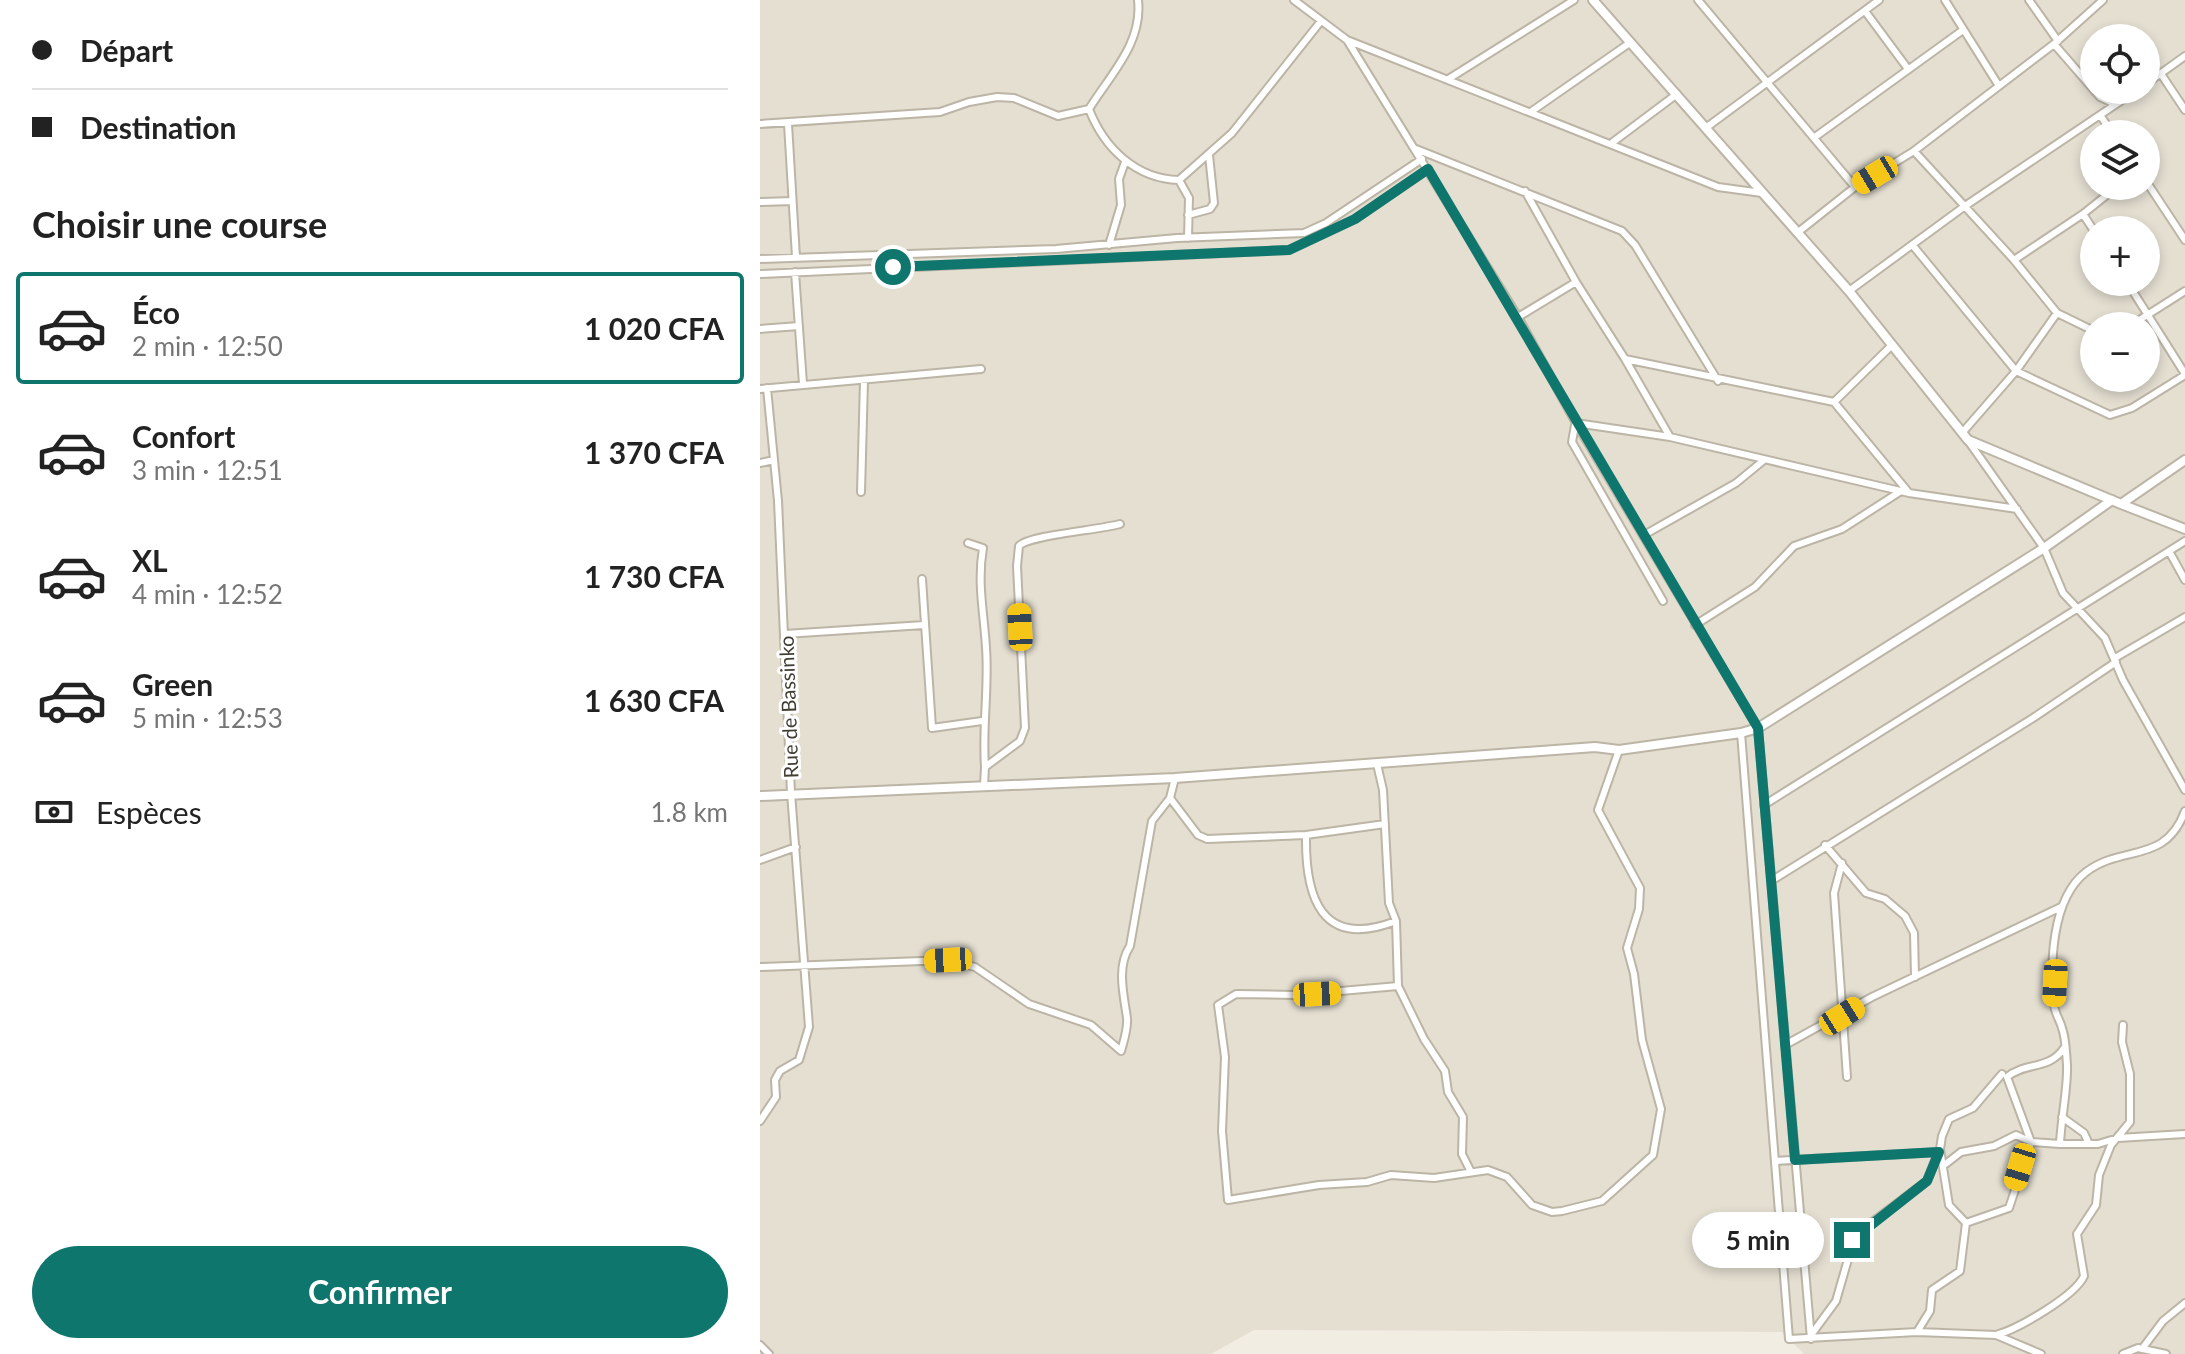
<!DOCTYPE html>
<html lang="fr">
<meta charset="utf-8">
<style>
:root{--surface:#fff;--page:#f2f2f2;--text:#222;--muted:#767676;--line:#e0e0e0;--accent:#0f766e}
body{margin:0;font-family:Lato,sans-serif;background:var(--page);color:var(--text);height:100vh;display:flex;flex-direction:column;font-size:30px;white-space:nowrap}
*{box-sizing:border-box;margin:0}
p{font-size:26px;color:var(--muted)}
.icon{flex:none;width:44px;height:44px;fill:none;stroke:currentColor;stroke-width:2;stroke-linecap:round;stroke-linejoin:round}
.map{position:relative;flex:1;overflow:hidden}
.side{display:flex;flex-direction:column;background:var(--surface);width:760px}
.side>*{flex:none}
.banner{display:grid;align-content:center;height:176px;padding:0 32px;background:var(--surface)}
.buttons{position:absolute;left:1320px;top:24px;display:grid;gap:16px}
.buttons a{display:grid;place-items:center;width:80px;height:80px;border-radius:50%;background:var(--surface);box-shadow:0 4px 12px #0003;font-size:40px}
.end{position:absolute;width:36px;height:36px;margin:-18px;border:10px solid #0f766e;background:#fff;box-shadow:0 0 0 4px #fff}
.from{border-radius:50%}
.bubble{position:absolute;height:56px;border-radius:28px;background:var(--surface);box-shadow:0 4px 12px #0003;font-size:26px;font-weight:700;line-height:56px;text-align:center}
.car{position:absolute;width:24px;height:48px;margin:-24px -12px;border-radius:10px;box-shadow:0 0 6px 2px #0007;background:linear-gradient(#f5c518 24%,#345 0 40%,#f5c518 0 76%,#345 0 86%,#f5c518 0)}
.banner b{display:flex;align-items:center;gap:28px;height:76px;font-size:30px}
.banner b+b{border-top:2px solid var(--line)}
.banner i{width:20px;height:20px;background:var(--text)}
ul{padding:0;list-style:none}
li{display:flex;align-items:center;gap:24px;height:112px;margin:0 16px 12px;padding:0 16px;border:4px solid transparent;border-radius:8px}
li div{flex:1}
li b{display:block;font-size:30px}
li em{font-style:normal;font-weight:700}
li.current{border-color:var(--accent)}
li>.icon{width:72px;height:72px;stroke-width:1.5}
h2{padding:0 32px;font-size:36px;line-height:96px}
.pay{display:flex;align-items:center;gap:20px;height:88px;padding:0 32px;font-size:30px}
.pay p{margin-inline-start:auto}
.button{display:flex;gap:16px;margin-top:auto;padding:16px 32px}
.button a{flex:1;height:92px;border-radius:48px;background:var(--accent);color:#fff;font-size:32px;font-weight:700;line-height:92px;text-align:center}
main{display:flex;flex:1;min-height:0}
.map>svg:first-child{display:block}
.residential{fill:#e4dfd1;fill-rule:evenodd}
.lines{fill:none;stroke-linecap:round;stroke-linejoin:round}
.minor-casing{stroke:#bcb5a6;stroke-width:10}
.tertiary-casing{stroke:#bcb5a6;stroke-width:12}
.minor{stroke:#fff;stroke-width:6}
.tertiary{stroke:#fff;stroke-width:8}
.route{stroke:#0f766e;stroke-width:10}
.labels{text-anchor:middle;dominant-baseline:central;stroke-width:6;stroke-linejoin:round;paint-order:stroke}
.street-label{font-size:20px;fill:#423d33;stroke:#fff}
</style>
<main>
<section class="side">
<div class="banner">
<b><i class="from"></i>Départ</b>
<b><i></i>Destination</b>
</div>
<h2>Choisir une course</h2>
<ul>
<li class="current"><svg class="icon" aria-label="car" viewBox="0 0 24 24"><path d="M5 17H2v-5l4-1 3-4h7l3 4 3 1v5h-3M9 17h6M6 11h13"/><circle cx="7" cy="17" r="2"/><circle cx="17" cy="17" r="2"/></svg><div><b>Éco</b><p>2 min · 12:50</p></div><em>1 020 CFA</em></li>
<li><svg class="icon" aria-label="car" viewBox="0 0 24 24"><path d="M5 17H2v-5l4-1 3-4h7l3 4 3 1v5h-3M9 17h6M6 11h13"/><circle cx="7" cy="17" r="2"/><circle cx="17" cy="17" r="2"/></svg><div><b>Confort</b><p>3 min · 12:51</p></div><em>1 370 CFA</em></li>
<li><svg class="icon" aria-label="car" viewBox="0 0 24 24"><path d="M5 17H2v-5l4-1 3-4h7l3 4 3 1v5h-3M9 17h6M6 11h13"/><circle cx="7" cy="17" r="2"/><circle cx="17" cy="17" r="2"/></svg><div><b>XL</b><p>4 min · 12:52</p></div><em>1 730 CFA</em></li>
<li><svg class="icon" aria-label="car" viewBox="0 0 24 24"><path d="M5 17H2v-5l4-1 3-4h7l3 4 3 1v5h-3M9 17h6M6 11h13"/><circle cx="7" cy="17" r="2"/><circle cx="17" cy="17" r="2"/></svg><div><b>Green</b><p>5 min · 12:53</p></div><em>1 630 CFA</em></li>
</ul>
<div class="pay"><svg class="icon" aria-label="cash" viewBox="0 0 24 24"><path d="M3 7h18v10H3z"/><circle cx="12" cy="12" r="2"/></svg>Espèces<p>1.8 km</p></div>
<div class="button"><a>Confirmer</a></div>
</section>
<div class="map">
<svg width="1425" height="1354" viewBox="0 0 1425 1354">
<rect width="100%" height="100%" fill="#f1ede3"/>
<path class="residential" d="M0 0H1425V1354H1044L1022 1332 494 1330 451 1354H0ZM1334 38H1386V90H1334ZM1334 134H1386V186H1334ZM1334 230H1386V282H1334ZM1334 326H1386V378H1334Z"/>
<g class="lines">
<g class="minor-casing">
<path id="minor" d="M534 0 587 40 958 187 1002 193
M938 0 1095 187
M1185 0 1239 86
M1269 0 1298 41
M1105 11 1148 69
M587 40 758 317 816 423 910 437 1149 493 1257 509
M1294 44 1340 97 1355 104
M1401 74 1425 110
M690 78 814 0
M1386 84 1425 56
M329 109C350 75 383 43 378 0
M772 111 871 42
M1340 115 1353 134
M0 124 180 112 209 102 237 97 254 98 298 116 329 109C344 148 376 179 419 180L472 133 561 21
M28 124 36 257
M947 127 1119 0
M1055 137 1203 30
M853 142 917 94
M656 149 862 231 875 245 958 381
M1154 151 1254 260 1297 313
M419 180 429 198 428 238
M1386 181 1425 240
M765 191 816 282 865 359
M0 202 32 201
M428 215 450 209 454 203 449 155
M1334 231 1323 214 1358 186
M1037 233 1095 187 1154 151 1294 44 1343 0
M349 245 361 205 359 179 365 162
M1154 247 1256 371 1297 313 1334 331
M0 259 296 249 417 238 544 233 566 223 662 159
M1254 260 1323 214
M35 272 43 384
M0 274 529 250 595 219 668 169
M1367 282 1425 374
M1089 291 1205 206 1377 90
M758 317 816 282
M1370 326 1425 291
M0 329 39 326
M1131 346 1074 402 1149 493
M0 389 221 369
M816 423 998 728 1051 1339
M815 425 812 442 903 601
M1202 433 1256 371 1350 415 1372 408 1425 375
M910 437 865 359 1074 402
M1209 442 1284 548 1303 593 1345 638 1363 680 1425 790
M0 463 14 460
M101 492 104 381
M884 535 976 483 1004 460
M208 543 223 548C217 583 224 613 226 648 229 688 222 727 225 767
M1409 551 1425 580
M162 579 172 728 222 721
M935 625 995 587 1034 546 1082 529 1141 491
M25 634 164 625
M1355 658 1425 617
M981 733 1029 1339 1157 1332 1236 1335 1281 1354
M617 764 623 790 629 903 636 921 638 986 535 995 476 994 458 1005 465 1057 462 1131 468 1200 559 1185 607 1182 631 1175 674 1178 728 1170 747 1177 772 1205 792 1212 802 1211 842 1201 893 1155 901 1109 882 1040 874 974 867 948 879 909 880 888 838 810 859 750
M224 786 225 767 260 741 265 728 257 566 259 546C269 535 339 530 360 524
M410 798 438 835 447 839 546 835
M1004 805 1425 541
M625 824 546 835C545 897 561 950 636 921
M1065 845 1106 893 1125 899 1145 916 1154 933 1155 977
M0 860 36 847
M1082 863 1074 893 1087 1077
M1011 881 1273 718 1356 662
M0 967 188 960 215 967 269 1004 331 1025 361 1051C364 1040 368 1029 367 1018 364 996 356 967 370 946L392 821 410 798 415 778
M638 986 664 1039 685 1071 688 1092 703 1117 702 1154 711 1172
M1025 1045 1112 997 1301 907
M1302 1117 1324 1133 1329 1144
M0 1121 16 1097 15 1080 20 1071 39 1060 49 1027 31 793 18 501 7 388
M1300 1144H1338L1358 1138 1425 1134
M1015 1161 1179 1152
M1183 1166 1201 1152 1234 1146 1256 1135 1271 1142 1300 1144C1301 1119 1308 1087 1307 1065 1306 1053 1306 1039 1302 1028 1300 1020 1295 1014 1294 1005 1290 965 1291 899 1326 872 1363 844 1405 865 1425 811
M1206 1223 1249 1208 1271 1142 1247 1077C1265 1062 1290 1070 1304 1048
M1157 1332 1170 1311 1172 1290 1200 1271 1206 1223 1189 1205 1180 1149 1182 1136 1189 1119 1213 1108 1242 1074
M1051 1335 1076 1301 1095 1235 1167 1181 1178 1153
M1236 1335C1258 1329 1315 1296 1324 1276L1317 1234 1336 1205 1339 1175 1351 1145 1370 1122V1074L1362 1042 1363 1025
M0 1345 9 1354
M1382 1349 1403 1321 1425 1303
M1363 1354 1378 1348 1406 1354"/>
</g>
<g class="tertiary-casing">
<path id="tertiary" d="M833 0 1089 291 1208 440 1361 504 1425 460
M1361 504 1425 529
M0 796 415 778 835 747 859 750 981 733 998 728 1284 548 1352 500"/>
</g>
<use href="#minor" class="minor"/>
<use href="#tertiary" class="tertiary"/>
</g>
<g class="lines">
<path class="route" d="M133 267 529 250 595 219 668 169 998 728 1035 1160 1179 1152 1167 1181 1092 1240"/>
</g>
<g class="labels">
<g class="street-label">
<text transform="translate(28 707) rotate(-92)">Rue de Bassinko</text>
</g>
</g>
</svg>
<div class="buttons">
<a><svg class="icon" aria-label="locate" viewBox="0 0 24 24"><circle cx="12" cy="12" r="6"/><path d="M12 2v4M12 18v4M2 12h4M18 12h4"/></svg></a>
<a><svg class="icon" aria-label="layers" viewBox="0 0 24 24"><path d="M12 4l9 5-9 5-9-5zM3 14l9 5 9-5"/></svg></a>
<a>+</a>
<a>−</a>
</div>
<i class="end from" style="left:133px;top:267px"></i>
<i class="end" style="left:1092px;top:1240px"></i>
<div class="bubble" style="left:932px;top:1212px;width:132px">5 min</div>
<i class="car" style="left:1115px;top:175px;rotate:239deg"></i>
<i class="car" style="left:260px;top:627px;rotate:357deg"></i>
<i class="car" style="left:188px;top:960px;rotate:267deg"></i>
<i class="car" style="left:1295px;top:983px;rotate:183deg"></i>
<i class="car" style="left:557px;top:994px;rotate:87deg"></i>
<i class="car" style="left:1082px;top:1016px;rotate:58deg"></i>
<i class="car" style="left:1260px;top:1167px;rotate:197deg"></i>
</div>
</main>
